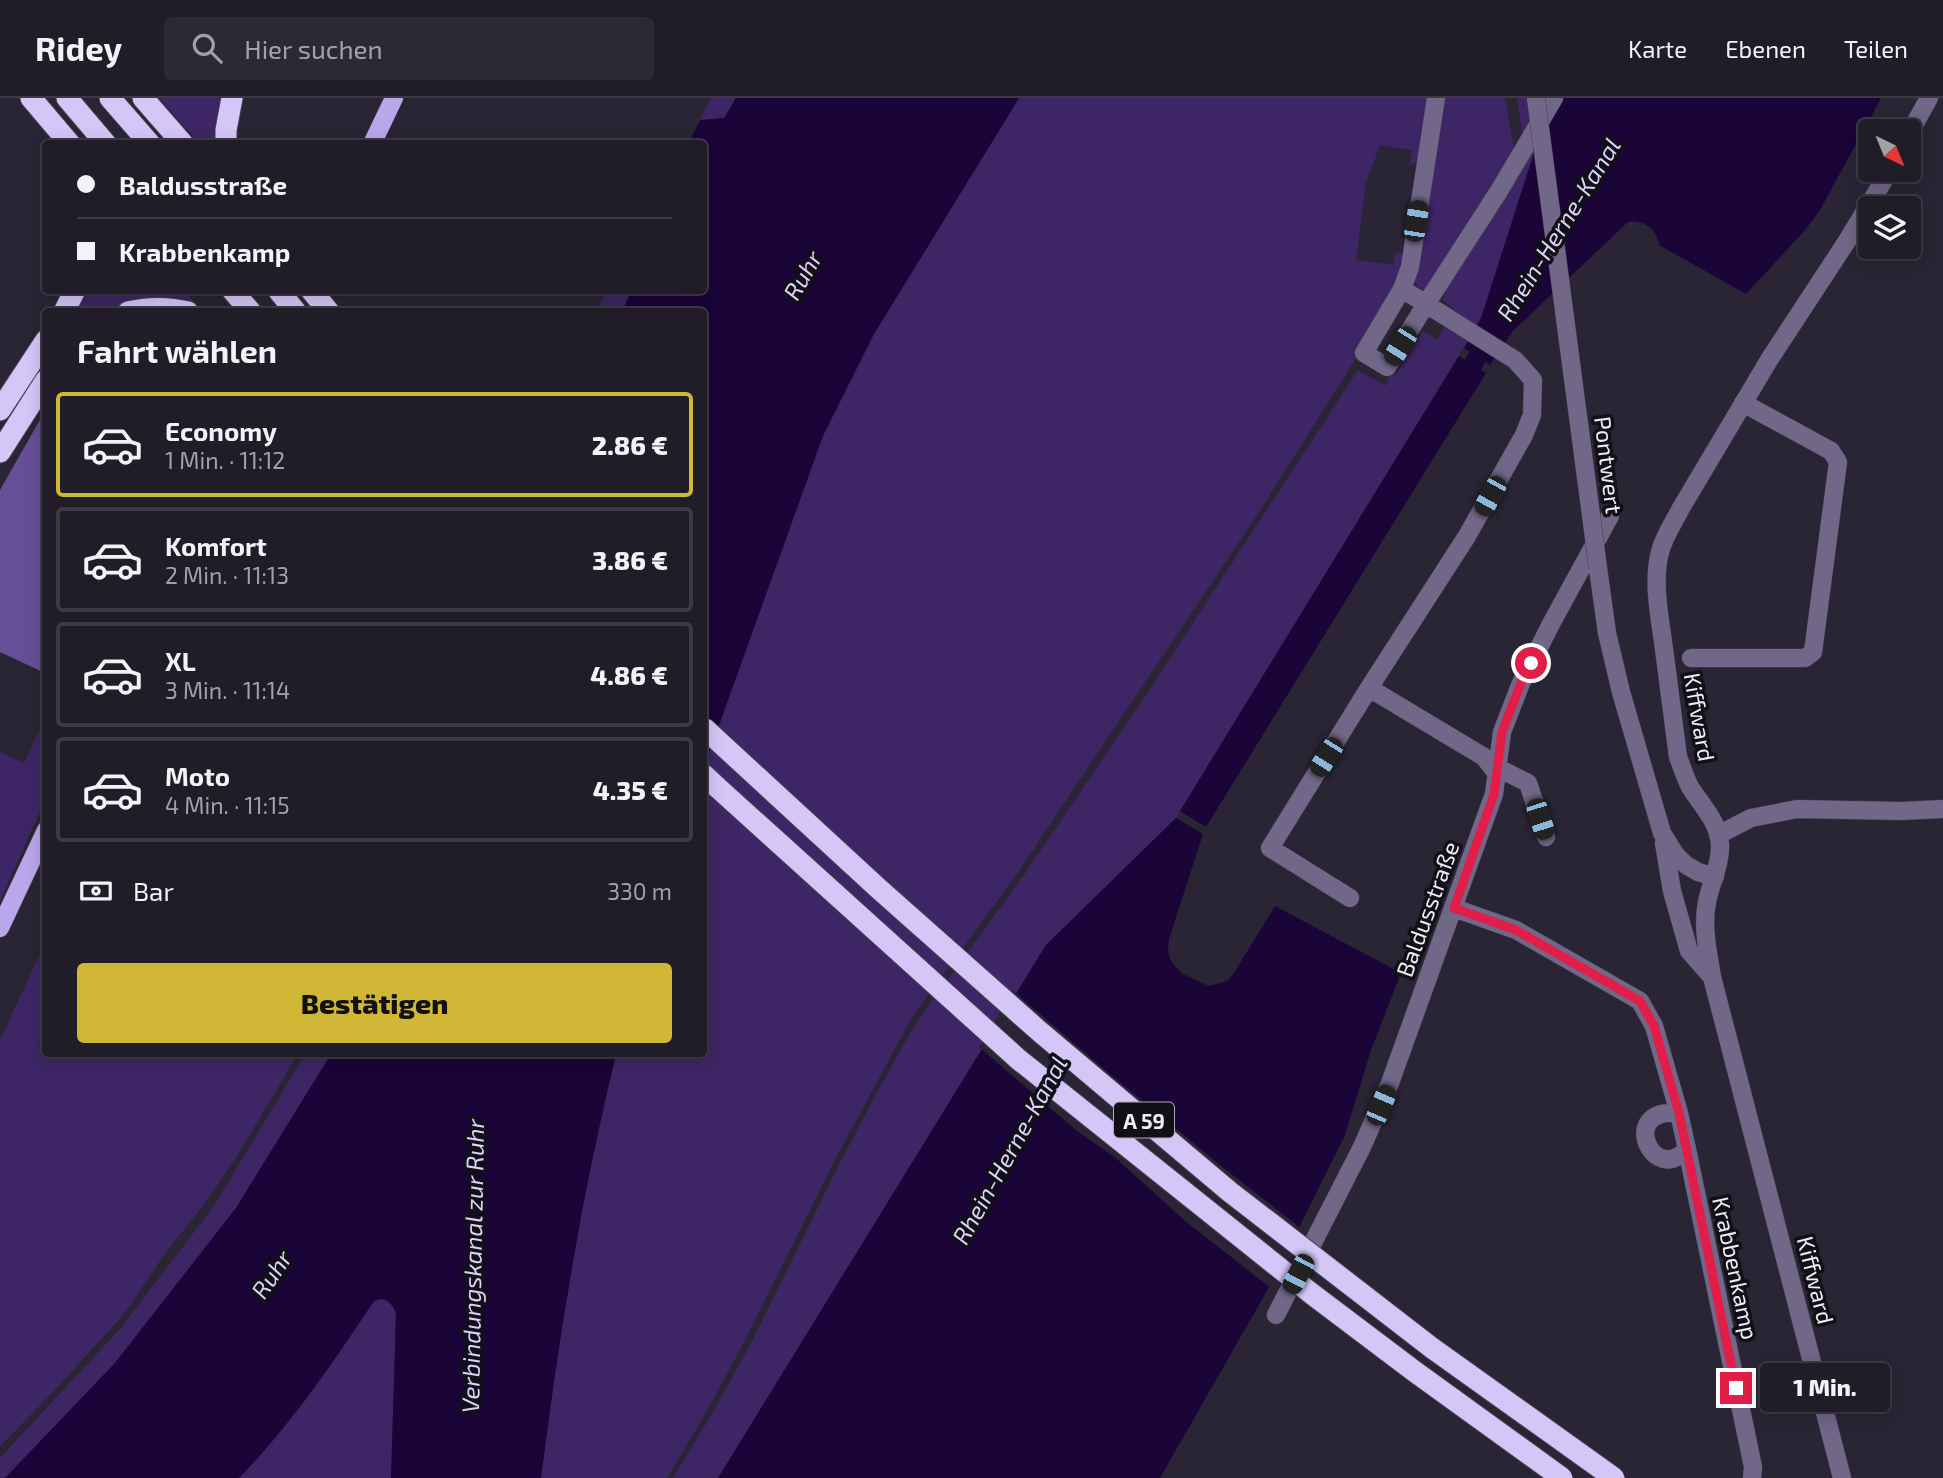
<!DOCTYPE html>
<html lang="de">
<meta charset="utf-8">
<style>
:root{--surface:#201c28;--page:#2d2934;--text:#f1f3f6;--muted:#a2a1a8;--line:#3d3a45;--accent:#d1b736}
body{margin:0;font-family:"Exo 2",sans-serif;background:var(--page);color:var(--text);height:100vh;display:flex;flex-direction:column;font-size:26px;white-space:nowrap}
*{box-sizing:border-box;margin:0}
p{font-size:23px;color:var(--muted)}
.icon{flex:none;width:38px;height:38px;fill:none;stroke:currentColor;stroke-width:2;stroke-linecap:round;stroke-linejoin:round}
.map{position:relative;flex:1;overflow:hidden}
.details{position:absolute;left:42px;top:210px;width:665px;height:749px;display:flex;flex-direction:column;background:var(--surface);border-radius:7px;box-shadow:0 4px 18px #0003,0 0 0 2px var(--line)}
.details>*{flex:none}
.guide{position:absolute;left:42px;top:42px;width:665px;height:154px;border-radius:7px;box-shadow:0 4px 18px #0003,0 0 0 2px var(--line);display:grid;align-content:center;height:154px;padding:0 35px;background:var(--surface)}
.needle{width:46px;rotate:137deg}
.buttons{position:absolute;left:1858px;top:21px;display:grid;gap:14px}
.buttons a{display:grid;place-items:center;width:63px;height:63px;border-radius:7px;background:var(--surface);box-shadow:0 4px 18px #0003,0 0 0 2px var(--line);font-size:35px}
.end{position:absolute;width:32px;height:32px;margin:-16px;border:9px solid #e11d48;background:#fff;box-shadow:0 0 0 4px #fff}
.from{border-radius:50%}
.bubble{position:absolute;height:49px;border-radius:7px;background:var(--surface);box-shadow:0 4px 18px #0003,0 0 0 2px var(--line);font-size:23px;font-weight:800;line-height:49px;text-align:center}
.car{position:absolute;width:21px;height:42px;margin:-21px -10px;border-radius:9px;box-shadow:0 0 5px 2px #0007;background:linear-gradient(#222 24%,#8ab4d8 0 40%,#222 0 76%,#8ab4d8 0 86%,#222 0)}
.guide b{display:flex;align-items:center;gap:24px;height:66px;font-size:26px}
.guide b+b{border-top:2px solid var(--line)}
.guide i{width:18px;height:18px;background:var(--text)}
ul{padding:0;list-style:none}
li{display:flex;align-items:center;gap:21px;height:105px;margin:0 14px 10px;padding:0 21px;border:4px solid var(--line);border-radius:7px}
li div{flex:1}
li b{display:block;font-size:26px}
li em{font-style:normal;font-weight:800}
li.selected{border-color:var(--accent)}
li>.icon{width:63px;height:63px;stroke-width:1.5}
h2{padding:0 35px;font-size:32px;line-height:84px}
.pay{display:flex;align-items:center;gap:18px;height:77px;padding:0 35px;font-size:26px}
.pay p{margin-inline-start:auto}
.cta{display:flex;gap:14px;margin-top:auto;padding:14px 35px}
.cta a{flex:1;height:80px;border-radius:7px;background:var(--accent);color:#111;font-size:28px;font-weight:800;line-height:80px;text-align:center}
header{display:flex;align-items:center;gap:42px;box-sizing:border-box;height:98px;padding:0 35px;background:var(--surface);border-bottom:2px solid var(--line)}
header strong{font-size:33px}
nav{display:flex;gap:38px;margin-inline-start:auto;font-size:24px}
.search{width:490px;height:63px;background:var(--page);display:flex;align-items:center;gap:18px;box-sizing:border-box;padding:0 24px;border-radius:7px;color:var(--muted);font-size:26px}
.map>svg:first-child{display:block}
.green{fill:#3e2666}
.forest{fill:#674f98}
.water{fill:#1b0438}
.pier{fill:#2a2535}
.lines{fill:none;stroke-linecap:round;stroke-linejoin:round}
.canal{stroke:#1b0438;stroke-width:19}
.minor-casing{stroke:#464150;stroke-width:19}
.major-casing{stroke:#464150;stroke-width:19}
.highway-casing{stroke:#464150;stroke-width:23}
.minor{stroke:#716889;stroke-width:18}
.major{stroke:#baa7eb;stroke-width:18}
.highway{stroke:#d4c7f8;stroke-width:21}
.minor-bridge-casing{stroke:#464150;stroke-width:19;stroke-linecap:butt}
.highway-bridge-casing{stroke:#464150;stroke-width:23;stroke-linecap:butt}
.minor-bridge{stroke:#716889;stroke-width:18}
.highway-bridge{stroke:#d4c7f8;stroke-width:21}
.route{stroke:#e11d48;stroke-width:9}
.labels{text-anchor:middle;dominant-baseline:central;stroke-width:7;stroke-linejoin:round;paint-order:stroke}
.shield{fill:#121017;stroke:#adaab4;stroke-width:2}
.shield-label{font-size:21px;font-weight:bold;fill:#efecf7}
.street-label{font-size:23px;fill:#efecf7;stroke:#121017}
.water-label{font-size:24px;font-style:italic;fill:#ddd2fc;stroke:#121017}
</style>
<header>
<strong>Ridey</strong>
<div class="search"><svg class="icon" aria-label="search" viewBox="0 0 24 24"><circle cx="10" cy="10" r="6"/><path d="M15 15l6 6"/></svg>Hier suchen</div>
<nav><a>Karte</a><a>Ebenen</a><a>Teilen</a></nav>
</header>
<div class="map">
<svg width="1943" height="1380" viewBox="0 0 1943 1380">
<rect width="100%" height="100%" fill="#2a2535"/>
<path class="green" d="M159 0H223L217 45H199Z
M711 0H736L724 20 700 22Z
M1019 0H1432L1420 59 1417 64 1410 67 1412 52 1380 47 1366 85 1356 162 1393 167 1396 154 1404 156 1406 160 1385 212 1351 268 1263 408 1019 773 911 921 838 1056 743 1246 704 1318 667 1380H541L558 1252 583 1105 616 956H704V669L822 338 874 236Z
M1441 0H1505L1514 51 1523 41 1517 0H1528L1530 23 1541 33 1481 221 1176 720 1046 847 718 1380H673L709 1321 749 1249 843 1059 881 987 916 925 1024 777 1146 597 1358 272 1385 288 1392 275 1396 277 1423 233 1437 242 1454 211 1443 202 1446 194 1435 187 1426 192C1419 191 1416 188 1414 182Z
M86 193H184L195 205 194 207 128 205 104 213 76 214Z
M607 193H631L622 213 596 214Z
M45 620V703L0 803V654L24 665Z
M45 845 46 956H298L234 1063 205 1105 166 1154 124 1216 52 1295 0 1348V942Z
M305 956H331L236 1110 115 1265 11 1374 5 1380H0V1360L120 1231 214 1108Z
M381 1200C390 1202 392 1206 396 1215L391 1380H239C293 1325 331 1267 374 1203Z"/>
<path class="forest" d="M45 313V575L0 554V392Z"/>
<path class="water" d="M736 0H1019L874 236 823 338 704 669V214H622L631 193 704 192V46L689 45 700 22 724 20Z
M1562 0H1881L1820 112 1806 131 1746 196 1659 147C1658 132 1643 121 1628 124L1512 234 1490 267 1464 250 1481 220 1541 33Z
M1459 258 1486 275 1206 729 1180 713Z
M1176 720 1203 736 1169 841 1168 853 1170 861 1175 868 1183 876 1209 888 1227 883 1234 875 1275 808 1401 875 1371 952 1345 1037 1288 1152 1264 1181 1270 1186 1268 1191 1160 1380H718L1046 847Z
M331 956H616C582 1095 559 1238 541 1380H391L396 1215C391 1204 386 1198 374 1203 332 1266 292 1325 239 1380H5L115 1265 236 1110Z"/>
<path class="pier" d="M1013 893 1111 977 1225 1071 1302 1131 1291 1154 1269 1181 1273 1185 1272 1191 1184 1122 1117 1061 1077 1033 979 949Z"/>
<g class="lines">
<path class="canal" d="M1459 289 1491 237"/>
<g class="minor-casing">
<path id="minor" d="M1909 36 1929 0
M1402 191 1426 206 1387 269 1364 255 1402 191 1410 169 1436 0
M1598 470 1607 535 1621 594 1662 735 1675 756 1686 767 1698 774 1715 779
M1691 560H1805L1813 554 1838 364 1831 353 1743 305
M1369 590 1484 659 1497 676
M1498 670 1528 685 1546 739
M1718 737 1751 720 1797 711 1901 713 1943 711
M1664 745 1672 793 1689 853 1712 879
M1350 800 1270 750 1369 590 1467 438 1524 337 1532 317 1533 282 1515 262 1426 206 1499 93 1554 0
M1454 810 1516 832 1640 903 1654 928 1679 1015
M1687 1051C1653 1089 1617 1009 1679 1015L1687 1051 1753 1369 1752 1380
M1276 1217 1362 1049 1390 985 1494 696 1502 634 1521 585 1552 524 1610 418
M1842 1380 1712 879C1708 854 1702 829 1707 804 1711 784 1721 766 1720 746 1718 723 1702 708 1690 689 1685 679 1682 669 1678 659 1673 623 1669 587 1664 551 1660 520 1652 484 1660 454 1664 438 1674 424 1681 410L1769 262 1847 143 1890 72"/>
</g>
<g class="major-casing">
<path id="major" d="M372 46 394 0
M0 830 46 732"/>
</g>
<g class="highway-casing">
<path id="highway" d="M31 0 70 46
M67 0 106 46
M110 0 150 46
M143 0 183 46
M226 46V32L232 0
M232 192 251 214
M311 192 329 214
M64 214 75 192
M128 214C149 209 167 209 188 214
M0 312 46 242
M0 354 46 282
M704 677 718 690"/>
</g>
<use href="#minor" class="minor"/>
<use href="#major" class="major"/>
<use href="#highway" class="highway"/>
<g class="minor-bridge-casing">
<path id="minor-bridge" d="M1536 0 1598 470"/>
</g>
<g class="highway-bridge-casing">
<path id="highway-bridge" d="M278 192 296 214
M704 630 879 791 1039 933 1230 1094 1432 1250 1614 1380
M718 690 1018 961 1312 1196 1414 1273 1562 1380"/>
</g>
<use href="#minor-bridge" class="minor-bridge"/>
<use href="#highway-bridge" class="highway-bridge"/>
</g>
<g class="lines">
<path class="route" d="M1531 565 1521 585 1502 634 1494 696 1454 810 1516 832 1640 903 1654 928 1679 1015 1736 1290"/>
</g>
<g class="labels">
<rect class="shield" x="1114" y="1004.5" width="60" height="35" rx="5"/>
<g class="shield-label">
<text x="1144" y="1022">A 59</text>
</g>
<g class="street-label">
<text transform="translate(1609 367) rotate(83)">Pontwert</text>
<text transform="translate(1700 619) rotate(80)">Kiffward</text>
<text transform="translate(1427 811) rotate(-70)">Baldusstraße</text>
<text transform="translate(1736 1170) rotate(78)">Krabbenkamp</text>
<text transform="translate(1816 1182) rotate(76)">Kiffward</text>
</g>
<g class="water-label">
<text transform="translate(1558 131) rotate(-58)">Rhein-Herne-Kanal</text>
<text transform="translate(802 177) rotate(-60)">Ruhr</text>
<text transform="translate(1009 1052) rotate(-61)">Rhein-Herne-Kanal</text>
<text transform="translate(472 1168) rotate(-89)">Verbindungskanal zur Ruhr</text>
<text transform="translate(271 1176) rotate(-56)">Ruhr</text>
</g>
</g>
</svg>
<div class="buttons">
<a><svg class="needle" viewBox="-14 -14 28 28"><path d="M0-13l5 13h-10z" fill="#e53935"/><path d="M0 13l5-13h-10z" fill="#a2a1a8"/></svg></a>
<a><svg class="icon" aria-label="layers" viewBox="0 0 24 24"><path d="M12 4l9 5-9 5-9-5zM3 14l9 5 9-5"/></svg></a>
</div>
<i class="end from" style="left:1531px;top:565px"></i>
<i class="end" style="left:1736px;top:1290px"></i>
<div class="bubble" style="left:1760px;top:1265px;width:130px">1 Min.</div>
<i class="car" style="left:1416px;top:123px;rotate:9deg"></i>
<i class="car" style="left:1400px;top:248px;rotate:212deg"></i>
<i class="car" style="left:1490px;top:398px;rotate:209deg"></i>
<i class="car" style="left:1326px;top:659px;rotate:212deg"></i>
<i class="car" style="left:1540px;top:721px;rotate:162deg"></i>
<i class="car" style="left:1381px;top:1007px;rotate:23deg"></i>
<i class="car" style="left:1298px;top:1176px;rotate:208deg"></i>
<div class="guide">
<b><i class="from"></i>Baldusstraße</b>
<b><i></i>Krabbenkamp</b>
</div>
<section class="details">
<h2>Fahrt wählen</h2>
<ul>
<li class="selected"><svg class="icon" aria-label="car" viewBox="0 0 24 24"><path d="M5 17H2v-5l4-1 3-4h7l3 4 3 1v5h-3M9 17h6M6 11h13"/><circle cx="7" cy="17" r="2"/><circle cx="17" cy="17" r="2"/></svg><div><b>Economy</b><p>1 Min. · 11:12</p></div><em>2.86 €</em></li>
<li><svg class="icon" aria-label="car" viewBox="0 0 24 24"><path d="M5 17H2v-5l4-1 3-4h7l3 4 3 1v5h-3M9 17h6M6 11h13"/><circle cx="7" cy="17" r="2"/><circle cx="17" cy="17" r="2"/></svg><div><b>Komfort</b><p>2 Min. · 11:13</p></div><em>3.86 €</em></li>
<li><svg class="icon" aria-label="car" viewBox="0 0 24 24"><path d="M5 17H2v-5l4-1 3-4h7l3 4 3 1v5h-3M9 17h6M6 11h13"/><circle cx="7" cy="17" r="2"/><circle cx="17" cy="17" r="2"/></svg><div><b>XL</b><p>3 Min. · 11:14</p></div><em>4.86 €</em></li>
<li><svg class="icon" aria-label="car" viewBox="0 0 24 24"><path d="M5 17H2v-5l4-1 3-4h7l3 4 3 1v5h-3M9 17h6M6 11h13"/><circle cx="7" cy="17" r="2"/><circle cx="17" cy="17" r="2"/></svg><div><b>Moto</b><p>4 Min. · 11:15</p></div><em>4.35 €</em></li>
</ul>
<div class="pay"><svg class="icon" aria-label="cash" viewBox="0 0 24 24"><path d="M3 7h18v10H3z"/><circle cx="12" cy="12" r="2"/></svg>Bar<p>330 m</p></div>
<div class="cta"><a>Bestätigen</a></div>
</section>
</div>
